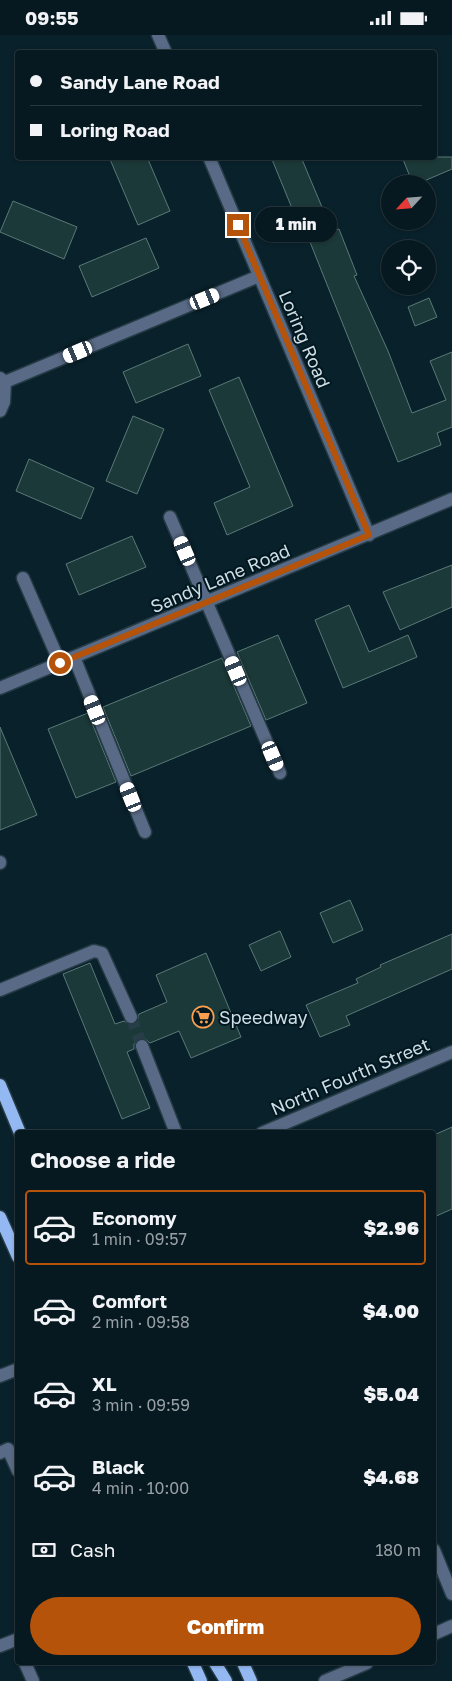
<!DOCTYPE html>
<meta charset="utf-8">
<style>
:root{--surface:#071920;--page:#102229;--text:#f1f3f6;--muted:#98a0a5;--line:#28383e;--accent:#b45309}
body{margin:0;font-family:"Golos Text",sans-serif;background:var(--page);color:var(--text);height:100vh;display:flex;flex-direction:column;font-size:19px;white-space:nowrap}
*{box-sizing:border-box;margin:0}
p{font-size:16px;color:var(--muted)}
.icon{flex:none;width:28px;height:28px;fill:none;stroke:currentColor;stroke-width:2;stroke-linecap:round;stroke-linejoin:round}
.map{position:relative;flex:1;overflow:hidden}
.details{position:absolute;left:15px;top:1095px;width:421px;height:535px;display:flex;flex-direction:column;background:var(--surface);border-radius:5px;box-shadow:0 1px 4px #0004,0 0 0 1px var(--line)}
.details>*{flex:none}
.banner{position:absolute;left:15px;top:15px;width:422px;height:110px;border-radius:5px;box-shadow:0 1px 4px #0004,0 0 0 1px var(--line);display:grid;align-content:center;height:110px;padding:0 15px;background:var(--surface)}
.needle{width:32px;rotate:244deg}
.fabs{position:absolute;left:381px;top:140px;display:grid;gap:10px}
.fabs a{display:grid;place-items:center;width:55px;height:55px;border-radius:50%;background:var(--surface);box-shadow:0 1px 4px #0004,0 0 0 1px var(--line);font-size:25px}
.end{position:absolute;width:22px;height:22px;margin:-11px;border:6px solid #b45309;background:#fff;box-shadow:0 0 0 2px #fff}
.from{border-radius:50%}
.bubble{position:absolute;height:35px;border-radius:18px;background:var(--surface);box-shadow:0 1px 4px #0004,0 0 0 1px var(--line);font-size:16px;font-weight:800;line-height:35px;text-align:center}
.car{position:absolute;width:15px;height:30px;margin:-15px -8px;border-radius:6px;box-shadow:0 0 4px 1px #0007;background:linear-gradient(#fff 24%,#345 0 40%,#fff 0 76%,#345 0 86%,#fff 0)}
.banner b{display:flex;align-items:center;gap:18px;height:48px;font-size:19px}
.banner b+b{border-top:1px solid var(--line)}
.banner i{width:12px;height:12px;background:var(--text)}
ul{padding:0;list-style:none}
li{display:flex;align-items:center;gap:15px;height:75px;margin:0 10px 8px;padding:0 5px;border:2px solid transparent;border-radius:5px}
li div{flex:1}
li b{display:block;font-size:19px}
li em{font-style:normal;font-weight:800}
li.current{border-color:var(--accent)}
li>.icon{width:45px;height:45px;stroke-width:1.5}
h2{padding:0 15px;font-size:22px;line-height:60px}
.pay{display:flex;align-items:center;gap:12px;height:55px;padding:0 15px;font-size:19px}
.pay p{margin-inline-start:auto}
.button{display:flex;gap:10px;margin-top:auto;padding:10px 15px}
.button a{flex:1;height:58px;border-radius:30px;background:var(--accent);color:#fff;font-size:20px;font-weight:800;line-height:58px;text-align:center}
.status{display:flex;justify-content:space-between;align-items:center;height:35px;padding:0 25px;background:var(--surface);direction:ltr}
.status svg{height:14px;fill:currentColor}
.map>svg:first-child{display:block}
.building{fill:#1b3938;stroke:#5b7978}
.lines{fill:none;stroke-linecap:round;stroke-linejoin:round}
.minor-tunnel{stroke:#273d47;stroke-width:12;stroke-dasharray:12 6;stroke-linecap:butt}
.minor-casing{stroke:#253b45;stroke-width:15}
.major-casing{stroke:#253b45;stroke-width:15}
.minor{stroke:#596a86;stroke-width:12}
.major{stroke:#93b8f2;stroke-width:12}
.route{stroke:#b45309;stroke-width:6}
.labels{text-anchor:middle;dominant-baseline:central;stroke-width:4;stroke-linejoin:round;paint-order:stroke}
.street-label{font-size:18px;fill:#cfdde4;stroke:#011821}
.poi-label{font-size:18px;fill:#cfdde4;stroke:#011821;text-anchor:start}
</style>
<div class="status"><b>09:55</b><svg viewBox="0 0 49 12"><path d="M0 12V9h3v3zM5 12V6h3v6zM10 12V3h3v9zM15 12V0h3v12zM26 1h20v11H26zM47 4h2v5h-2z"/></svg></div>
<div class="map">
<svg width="452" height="1646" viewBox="0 0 452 1646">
<rect width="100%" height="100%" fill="#09212b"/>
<path class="building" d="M109 122H147L170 176 138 190Z
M271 122H301L332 196 339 194 357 240 354 241 388 316 412 378 446 365 430 326 452 317V392L437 398 441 410 398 427 300 182 296 183Z
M402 122H452V134L417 149H413Z
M13 166 77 192 64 224 0 197Z
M146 203 159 233 92 262 79 231Z
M429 263 437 282 415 291 408 272Z
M188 309 201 341 136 368 123 337Z
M239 342 293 471 227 500 214 468 250 452 209 355Z
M133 381 164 394 137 459 106 446Z
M29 424 94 453 81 484 16 456Z
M132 501 146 532 79 560 66 529Z
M452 530V572L400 595 383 557Z
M349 570 369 617 408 600 417 622 343 653 315 585Z
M278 600 307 668 266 685 237 617Z
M222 623 251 691 131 741 103 672Z
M88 678 116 747 76 763 48 694Z
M0 692 37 780 0 795Z
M350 865 363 895 333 908 320 878Z
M280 896 291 922 261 936 249 910Z
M452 899V934L346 981 350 990 320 1002 306 970 358 948 356 944 381 932 380 930Z
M206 918 241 1002 191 1023 179 996 150 1008 144 1003 139 1004 134 1009V1014L127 1017 150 1073 122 1084 63 939 90 928 115 989 124 986 131 990 137 987 139 979 167 967 156 940Z
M452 1092V1174L434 1182V1100Z"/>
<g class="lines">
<path class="minor-tunnel" d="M131 982 142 1011"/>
<g class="minor-casing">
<path id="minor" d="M158 0 166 18
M209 122 369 500
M0 343 5 347 4 367 0 376
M5 347 259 241
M170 482 280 738
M23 543 60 628
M74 622 145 797
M0 653 452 464
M0 827V828
M0 955 94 916 102 918 131 982
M142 1011 176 1098
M262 1098 452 1017
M0 1341 18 1334
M0 1418 8 1414 18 1436
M434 1515 452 1559
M434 1599 452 1591
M0 1611 18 1604
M25 1628 33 1646
M325 1646 367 1628"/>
</g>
<g class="major-casing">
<path id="major" d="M0 1050 20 1098
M0 1182 18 1222
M193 1628 201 1646
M215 1628 226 1646
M243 1628 251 1646"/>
</g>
<use href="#minor" class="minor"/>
<use href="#major" class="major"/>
</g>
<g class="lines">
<path class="route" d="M60 628 369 500 238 190"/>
</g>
<defs>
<g id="supermarket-ring" transform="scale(1.125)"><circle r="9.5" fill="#011821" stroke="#fa9f4f" stroke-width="1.5"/><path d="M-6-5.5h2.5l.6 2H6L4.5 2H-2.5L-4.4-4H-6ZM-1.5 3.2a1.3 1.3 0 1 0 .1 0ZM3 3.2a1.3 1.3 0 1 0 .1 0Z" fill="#fa9f4f"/></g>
</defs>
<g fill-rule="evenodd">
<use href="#supermarket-ring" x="203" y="982"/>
</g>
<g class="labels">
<g class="street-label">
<text transform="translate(305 304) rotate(67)">Loring Road</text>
<text transform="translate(220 543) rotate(-23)">Sandy Lane Road</text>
<text transform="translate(350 1041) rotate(-23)">North Fourth Street</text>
</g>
<g class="poi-label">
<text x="219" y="982">Speedway</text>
</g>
</g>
</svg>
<div class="fabs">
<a><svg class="needle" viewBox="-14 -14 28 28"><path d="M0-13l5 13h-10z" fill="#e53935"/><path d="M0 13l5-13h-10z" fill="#98a0a5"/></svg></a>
<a><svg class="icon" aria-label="locate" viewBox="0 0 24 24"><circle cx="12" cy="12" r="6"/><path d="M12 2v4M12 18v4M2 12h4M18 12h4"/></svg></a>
</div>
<i class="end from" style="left:60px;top:628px"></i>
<i class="end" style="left:238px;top:190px"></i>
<div class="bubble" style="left:255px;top:172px;width:82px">1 min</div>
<i class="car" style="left:205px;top:264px;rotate:68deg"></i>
<i class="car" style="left:78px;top:317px;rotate:247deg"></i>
<i class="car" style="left:185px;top:516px;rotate:337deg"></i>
<i class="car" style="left:236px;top:636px;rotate:337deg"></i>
<i class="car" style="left:95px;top:675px;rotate:338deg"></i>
<i class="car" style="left:273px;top:721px;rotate:157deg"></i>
<i class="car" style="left:131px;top:762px;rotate:338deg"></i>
<div class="banner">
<b><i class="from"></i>Sandy Lane Road</b>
<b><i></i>Loring Road</b>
</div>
<section class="details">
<h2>Choose a ride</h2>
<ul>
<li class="current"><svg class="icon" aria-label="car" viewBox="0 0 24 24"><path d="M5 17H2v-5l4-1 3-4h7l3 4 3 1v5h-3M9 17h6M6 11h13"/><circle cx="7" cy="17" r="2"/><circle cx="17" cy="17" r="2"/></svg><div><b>Economy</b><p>1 min · 09:57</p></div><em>$2.96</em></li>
<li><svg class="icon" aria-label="car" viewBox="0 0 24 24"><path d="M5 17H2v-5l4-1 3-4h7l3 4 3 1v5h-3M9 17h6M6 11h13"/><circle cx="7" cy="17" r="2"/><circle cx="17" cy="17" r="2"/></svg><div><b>Comfort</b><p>2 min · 09:58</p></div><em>$4.00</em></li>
<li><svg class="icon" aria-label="car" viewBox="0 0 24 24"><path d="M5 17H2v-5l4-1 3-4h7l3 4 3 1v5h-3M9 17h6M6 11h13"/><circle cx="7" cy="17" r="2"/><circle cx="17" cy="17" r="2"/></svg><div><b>XL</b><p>3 min · 09:59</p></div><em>$5.04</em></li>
<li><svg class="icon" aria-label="car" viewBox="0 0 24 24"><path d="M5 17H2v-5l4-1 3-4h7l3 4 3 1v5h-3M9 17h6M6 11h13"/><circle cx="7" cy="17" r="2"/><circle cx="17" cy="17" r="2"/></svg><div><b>Black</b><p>4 min · 10:00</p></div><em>$4.68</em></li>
</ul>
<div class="pay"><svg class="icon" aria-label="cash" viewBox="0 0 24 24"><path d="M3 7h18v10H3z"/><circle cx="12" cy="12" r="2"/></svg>Cash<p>180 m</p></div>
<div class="button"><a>Confirm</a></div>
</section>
</div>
